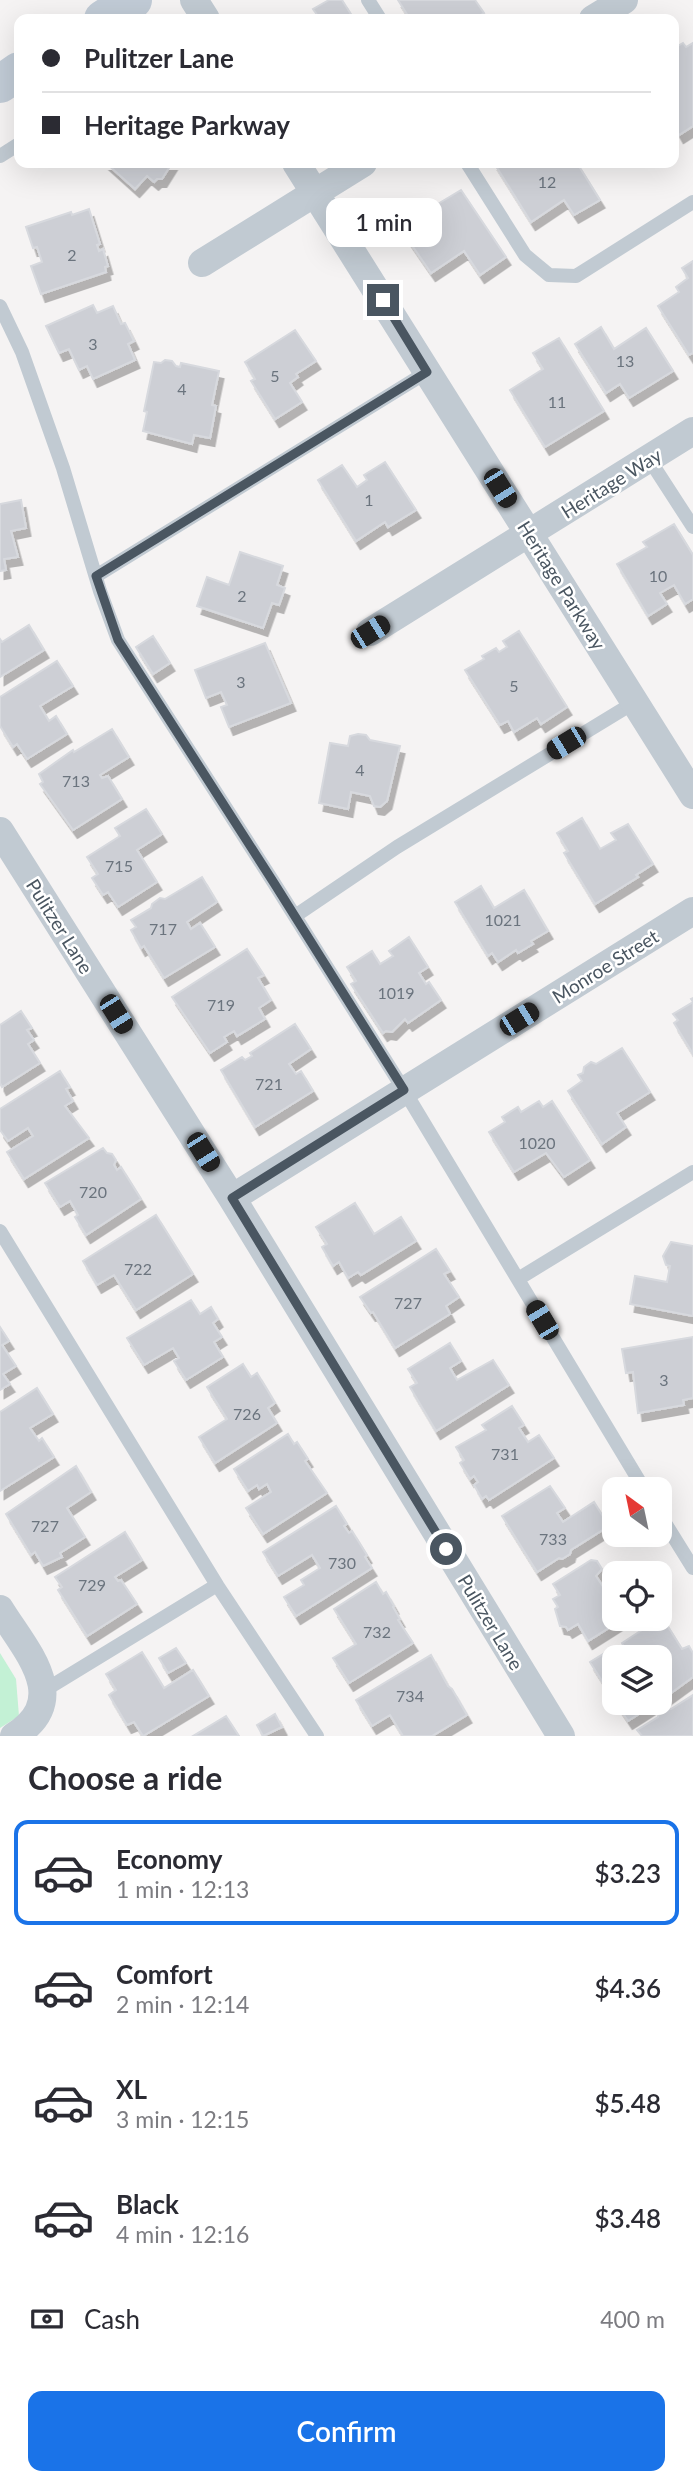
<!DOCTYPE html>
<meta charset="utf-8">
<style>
:root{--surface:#fff;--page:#f2f2f3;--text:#2b2b33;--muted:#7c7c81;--line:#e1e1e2;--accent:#1a73e8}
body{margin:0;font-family:Lato,sans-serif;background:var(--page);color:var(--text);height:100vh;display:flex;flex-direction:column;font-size:26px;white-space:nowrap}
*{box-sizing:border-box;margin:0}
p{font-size:23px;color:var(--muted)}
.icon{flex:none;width:38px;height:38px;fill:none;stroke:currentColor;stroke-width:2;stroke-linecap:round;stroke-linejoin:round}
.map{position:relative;height:1736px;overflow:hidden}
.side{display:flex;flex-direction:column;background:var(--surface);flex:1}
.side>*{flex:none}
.top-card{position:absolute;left:14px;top:14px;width:665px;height:154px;border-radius:14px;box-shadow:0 7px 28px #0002;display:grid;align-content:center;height:154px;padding:0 28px;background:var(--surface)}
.needle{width:46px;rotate:327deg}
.tools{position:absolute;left:602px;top:1477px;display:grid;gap:14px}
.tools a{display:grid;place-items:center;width:70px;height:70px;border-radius:14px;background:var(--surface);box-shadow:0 7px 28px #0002;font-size:35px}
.end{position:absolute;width:32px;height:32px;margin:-16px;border:9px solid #4a5661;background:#fff;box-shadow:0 0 0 4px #fff}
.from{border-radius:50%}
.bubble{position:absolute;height:49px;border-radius:14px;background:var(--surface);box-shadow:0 7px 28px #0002;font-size:23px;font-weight:600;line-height:49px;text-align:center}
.car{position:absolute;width:21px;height:42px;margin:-21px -10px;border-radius:9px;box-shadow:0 0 5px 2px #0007;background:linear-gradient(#222 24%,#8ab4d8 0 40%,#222 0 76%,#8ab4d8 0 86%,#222 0)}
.top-card b{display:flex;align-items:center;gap:24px;height:66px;font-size:26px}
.top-card b+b{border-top:2px solid var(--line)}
.top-card i{width:18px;height:18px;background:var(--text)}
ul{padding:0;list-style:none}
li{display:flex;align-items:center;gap:21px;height:105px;margin:0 14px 10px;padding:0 14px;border:4px solid transparent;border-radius:14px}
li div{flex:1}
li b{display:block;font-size:26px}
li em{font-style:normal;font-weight:600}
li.current{border-color:var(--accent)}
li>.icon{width:63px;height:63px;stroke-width:1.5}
h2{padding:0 28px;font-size:32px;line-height:84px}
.pay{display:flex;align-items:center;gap:18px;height:77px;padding:0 28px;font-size:26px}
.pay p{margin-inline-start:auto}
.primary-button{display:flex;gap:14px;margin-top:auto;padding:14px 28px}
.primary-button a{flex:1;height:80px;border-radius:14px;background:var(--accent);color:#fff;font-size:28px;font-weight:600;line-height:80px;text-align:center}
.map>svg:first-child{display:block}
.green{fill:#c3f1d5}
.building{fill:#cdcfd5;stroke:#d7d9de;stroke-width:2;filter:url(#shadow)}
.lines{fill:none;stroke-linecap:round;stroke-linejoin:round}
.lane{stroke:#c1cad2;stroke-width:14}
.street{stroke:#c1cad2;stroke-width:28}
.secondary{stroke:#c1cbd6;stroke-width:38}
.route{stroke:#4a5661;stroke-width:9}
.labels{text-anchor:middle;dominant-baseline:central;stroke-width:5;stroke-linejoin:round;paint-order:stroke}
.number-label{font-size:16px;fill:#6b747e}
.street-label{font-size:19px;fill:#4a5661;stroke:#fff}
</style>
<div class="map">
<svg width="693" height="1736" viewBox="0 0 693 1736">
<defs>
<filter id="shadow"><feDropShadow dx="4.5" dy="8" stdDeviation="0" flood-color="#0004"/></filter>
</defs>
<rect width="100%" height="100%" fill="#f5f3f3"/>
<path class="green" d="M0 1653 16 1679 19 1716 0 1728Z"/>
<path class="building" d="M329 0H342L354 19H320L313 9Z
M398 0H475L484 13 474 19H410Z
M683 43 686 47 693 43V126L679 135 674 126V48Z
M106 163H172L162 179H157L154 182 147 176 135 189Z
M494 163H577L600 200 574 215 564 200 531 222Z
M461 190 506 257 480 275 464 251 431 273 400 228 411 220 408 215 422 205 426 211Z
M89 209 100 244 97 245 99 251 103 249 108 266 105 267 106 272 41 294 31 266 42 262 37 247 33 248 26 227 71 212 72 215Z
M693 261V353L689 355 658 306 679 292 676 287 688 278 682 268Z
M93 305 97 313 113 306 121 324 125 323 134 341 128 344 135 360 93 379 87 366 79 370 69 349 59 353 46 326Z
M601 327 614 349 646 328 673 371 629 398 620 384 606 393 575 344Z
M295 330 316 361 296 374 298 377 290 383 302 402 275 419 251 381 255 379 245 362Z
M559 338 604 411 545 447 510 390 543 369 533 353Z
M165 360 172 361 176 366 180 367 181 363 219 371 212 405 216 406 210 438 194 435 192 444 143 431 147 412 144 411 154 362 161 363Z
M385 462 416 510 388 527 385 522 356 541 318 480 342 465 357 487 367 480 364 475Z
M21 500 26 528 11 531 18 557 4 559 6 570 0 571V504Z
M674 524 693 555V599L685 604 674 585 660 593 667 604 648 616 617 564 647 547 643 542Z
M240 552 283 566 277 585 285 588 279 605 272 603 263 628 197 606 207 577 229 585Z
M29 625 44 650 0 677V639L2 642Z
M519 631 567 707 541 724 537 718 514 732 508 721 500 725 465 670 484 659 482 656 496 648 499 652 507 647 503 641Z
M153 636 170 663 153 674 136 647Z
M265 643 291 703 229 727 221 707 227 705 221 692 206 698 195 670Z
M57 661 73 686 40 706 49 721 56 716 67 734 27 759 17 744 13 747 0 726V697Z
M112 729 129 757 100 775 102 778 108 776 122 799 73 830 40 784 43 782 39 774 73 750 74 752Z
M358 734 366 735 370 740 400 746 387 801 380 807 374 806 370 796 351 792 348 809 319 803 330 743 348 746 350 736Z
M146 809 162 834 137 850 157 882 118 907 108 892 103 895 92 878 98 874 87 857 120 836 115 828Z
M582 818 600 849 616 840 611 833 628 824 653 864 636 875 638 877 595 904 564 853 568 851 557 833Z
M202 877 217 902 187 922 191 929 200 923 215 947 164 978 144 946 141 948 131 930 136 927 131 920 151 908 152 904 160 898 165 899Z
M481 886 494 908 524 890 548 931 531 941 533 944 518 953 516 950 498 962 492 953 488 956 455 902Z
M409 937 428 967 419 973 426 984 429 982 441 1000 408 1023 405 1019 392 1032 386 1031 383 1033 351 984 356 981 347 967 372 951 380 964 393 956 389 951Z
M247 949 264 975 258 978 271 1000 259 1008 265 1019 237 1036 234 1031 224 1037 227 1042 210 1053 172 997Z
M693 998V1054L674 1023 678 1020 673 1014 693 1002 691 999Z
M21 1011 32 1028 27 1030 34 1040 28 1044 40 1063 2 1087 0 1083V1025Z
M295 1024 311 1049 289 1064 296 1074 301 1071 313 1091 255 1127 221 1070 242 1057 245 1060 252 1056 250 1053Z
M622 1048 650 1092 617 1113 626 1127 602 1144 568 1091 582 1081 578 1075 583 1073 584 1067 591 1062 596 1064Z
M60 1071 70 1087 66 1089 73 1101 65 1106 89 1138 24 1179 7 1152 33 1136 28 1128 8 1141 0 1130V1109Z
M539 1101 543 1107 552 1101 590 1160 564 1177 546 1153 514 1172 489 1132 505 1122 502 1117 518 1107 521 1112Z
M103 1148 107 1153 112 1154 116 1160 114 1165 117 1170 121 1167 141 1199 86 1235 75 1217 78 1215 70 1201 60 1207 45 1183Z
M355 1203 374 1234 401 1217 416 1241 361 1275 358 1272 348 1278 339 1262 333 1266 322 1247 327 1244 316 1227Z
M156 1215 193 1274 136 1310 114 1275 97 1285 83 1261Z
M671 1242 693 1246V1316L630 1304 635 1276 667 1282 670 1266 666 1265 663 1256Z
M436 1249 450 1271 444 1274 459 1297 446 1306 450 1314 395 1348 373 1312 371 1313 360 1297Z
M191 1300 200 1314 211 1307 218 1319 213 1323 222 1337 214 1342 223 1357 186 1380 174 1361 179 1358 173 1348 144 1365 127 1338Z
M0 1327 9 1341 2 1345 16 1366 3 1374 10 1384 0 1390Z
M693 1337V1398L683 1400 684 1405 638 1413 633 1372 626 1373 622 1349Z
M450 1343 461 1361 450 1368 457 1380 493 1360 509 1385 436 1431 410 1387 417 1383 408 1369Z
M243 1364 251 1377 257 1373 268 1391 275 1403 268 1408 277 1423 215 1463 199 1437 227 1419 207 1387Z
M37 1388 53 1414 30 1428 39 1441 42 1438 54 1457 0 1491V1412Z
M512 1406 524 1425 519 1428 528 1442 539 1435 554 1458 489 1500 486 1496 482 1499 474 1485 478 1482 474 1476 470 1479 460 1463 464 1460 456 1447 486 1430 482 1425Z
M288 1434 294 1444 297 1442 308 1459 305 1461 327 1493 263 1534 246 1508 271 1492 267 1484 259 1489 257 1485 248 1491 234 1469Z
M76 1466 91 1492 67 1508 85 1537 60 1553 62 1557 43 1566 35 1552 31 1555 6 1514Z
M550 1486 565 1508 557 1513 563 1522 594 1502 609 1526 571 1550 570 1554 562 1559 559 1558 537 1572 502 1516Z
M336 1506 347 1524 344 1526 349 1533 352 1531 367 1555 365 1557 372 1568 296 1616 284 1597 304 1585 301 1580 320 1568 312 1555 278 1576 263 1552Z
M125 1532 142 1560 115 1577 118 1581 121 1580 137 1604 87 1636 58 1590 62 1587 55 1577Z
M591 1560 597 1561 602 1569 596 1576 608 1594 614 1590V1619H623L588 1641 578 1624 568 1630 566 1627 560 1626 555 1609 558 1607 553 1599 560 1595 553 1584Z
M376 1582 383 1594 386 1592 394 1606 393 1607 400 1619 398 1620 413 1643 349 1683 333 1658 356 1644 334 1609Z
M662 1617 682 1649 689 1646 693 1653V1677L660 1701V1657H614V1700L590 1662 613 1648 615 1652 624 1647 622 1643Z
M176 1648 186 1663 168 1673 159 1658Z
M142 1652 164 1688 193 1670 209 1696 143 1736 134 1722 127 1725 109 1695 116 1690 106 1674Z
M431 1655 448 1686 452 1689 467 1715 432 1736H403L390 1715 372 1726 356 1700Z
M693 1695V1736H642L637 1730 658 1717 659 1713 666 1708 671 1709Z
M616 1703H656L628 1721Z
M275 1714 282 1727 263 1736 257 1725Z
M226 1716 239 1736H193Z"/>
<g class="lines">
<path class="lane" d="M368 0 380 19
M0 156 19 144
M467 163 525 255 549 275 576 276 693 202
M0 306 22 352 63 468 100 591 118 640 274 883 404 1090 644 1489
M649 459 693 527
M96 576 427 372
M295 916 397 847 635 702
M0 1231 217 1585
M518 1279 693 1172
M660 1515 693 1568
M45 1690 217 1585 317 1736"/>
<path class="street" d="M194 0 206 19
M593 19 624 0
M296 163 693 795
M202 263 363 163
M370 632 693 431
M0 831 232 1198 561 1736
M232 1198 693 911
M0 1609C26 1651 73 1699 14 1736"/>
<path class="secondary" d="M103 19 133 0
M0 84 19 71"/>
</g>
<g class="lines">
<path class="route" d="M383 300 427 372 96 576 118 640 274 883 404 1090 232 1198 446 1549"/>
</g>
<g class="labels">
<g class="number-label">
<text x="547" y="181">12</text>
<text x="72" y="254">2</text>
<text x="93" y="343">3</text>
<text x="625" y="360">13</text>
<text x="275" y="375">5</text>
<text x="182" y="388">4</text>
<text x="557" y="401">11</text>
<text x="369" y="499">1</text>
<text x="658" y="575">10</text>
<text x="242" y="595">2</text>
<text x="241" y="681">3</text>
<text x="514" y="685">5</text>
<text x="360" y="769">4</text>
<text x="76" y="780">713</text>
<text x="119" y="865">715</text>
<text x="503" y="919">1021</text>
<text x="163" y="928">717</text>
<text x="396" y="992">1019</text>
<text x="221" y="1004">719</text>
<text x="269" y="1083">721</text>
<text x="537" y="1142">1020</text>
<text x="93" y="1191">720</text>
<text x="138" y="1268">722</text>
<text x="408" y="1302">727</text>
<text x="664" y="1379">3</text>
<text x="247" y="1413">726</text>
<text x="505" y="1453">731</text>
<text x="45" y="1525">727</text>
<text x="553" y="1538">733</text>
<text x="342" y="1562">730</text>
<text x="92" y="1584">729</text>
<text x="377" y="1631">732</text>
<text x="410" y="1695">734</text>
</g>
<g class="street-label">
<text transform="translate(611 483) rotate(-32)">Heritage Way</text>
<text transform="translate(562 585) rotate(58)">Heritage Parkway</text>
<text transform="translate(60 926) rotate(58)">Pulitzer Lane</text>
<text transform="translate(605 966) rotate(-32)">Monroe Street</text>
<text transform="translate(491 1622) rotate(59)">Pulitzer Lane</text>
</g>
</g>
</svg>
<div class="tools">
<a><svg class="needle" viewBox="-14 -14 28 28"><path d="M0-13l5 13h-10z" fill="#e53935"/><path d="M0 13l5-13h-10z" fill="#7c7c81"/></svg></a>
<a><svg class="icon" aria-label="locate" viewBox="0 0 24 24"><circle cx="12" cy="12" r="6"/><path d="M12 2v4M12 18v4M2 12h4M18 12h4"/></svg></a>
<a><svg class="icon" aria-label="layers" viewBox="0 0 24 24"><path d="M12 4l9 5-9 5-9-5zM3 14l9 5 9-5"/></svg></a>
</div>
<i class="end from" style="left:446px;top:1549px"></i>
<i class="end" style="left:383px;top:300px"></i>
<div class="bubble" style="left:326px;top:198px;width:116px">1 min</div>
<i class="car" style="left:500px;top:488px;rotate:148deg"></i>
<i class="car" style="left:370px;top:632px;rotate:58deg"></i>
<i class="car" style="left:566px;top:743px;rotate:239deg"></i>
<i class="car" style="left:116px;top:1014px;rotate:148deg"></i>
<i class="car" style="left:519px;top:1019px;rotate:58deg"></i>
<i class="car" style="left:203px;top:1152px;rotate:148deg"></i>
<i class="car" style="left:542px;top:1320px;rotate:329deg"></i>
<div class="top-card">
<b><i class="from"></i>Pulitzer Lane</b>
<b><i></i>Heritage Parkway</b>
</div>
</div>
<section class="side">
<h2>Choose a ride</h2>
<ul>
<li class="current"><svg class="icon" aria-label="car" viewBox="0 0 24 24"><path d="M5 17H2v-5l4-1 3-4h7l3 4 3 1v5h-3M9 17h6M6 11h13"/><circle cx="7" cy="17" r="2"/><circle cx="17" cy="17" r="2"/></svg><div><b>Economy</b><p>1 min · 12:13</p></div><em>$3.23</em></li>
<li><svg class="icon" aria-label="car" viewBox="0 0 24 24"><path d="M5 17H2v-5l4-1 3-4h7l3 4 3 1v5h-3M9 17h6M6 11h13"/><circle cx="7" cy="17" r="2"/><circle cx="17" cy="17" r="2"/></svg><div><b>Comfort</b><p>2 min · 12:14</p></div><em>$4.36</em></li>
<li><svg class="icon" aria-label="car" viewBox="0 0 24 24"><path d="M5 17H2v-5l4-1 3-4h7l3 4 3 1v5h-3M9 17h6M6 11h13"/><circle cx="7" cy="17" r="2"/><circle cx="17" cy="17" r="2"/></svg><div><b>XL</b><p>3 min · 12:15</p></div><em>$5.48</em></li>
<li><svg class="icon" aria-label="car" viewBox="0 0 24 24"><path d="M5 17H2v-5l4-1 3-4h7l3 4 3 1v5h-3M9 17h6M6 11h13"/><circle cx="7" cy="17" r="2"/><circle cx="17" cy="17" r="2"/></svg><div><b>Black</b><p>4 min · 12:16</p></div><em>$3.48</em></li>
</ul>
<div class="pay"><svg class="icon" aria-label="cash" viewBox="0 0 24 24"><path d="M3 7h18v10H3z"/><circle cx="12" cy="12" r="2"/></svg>Cash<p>400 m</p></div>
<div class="primary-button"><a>Confirm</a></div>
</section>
